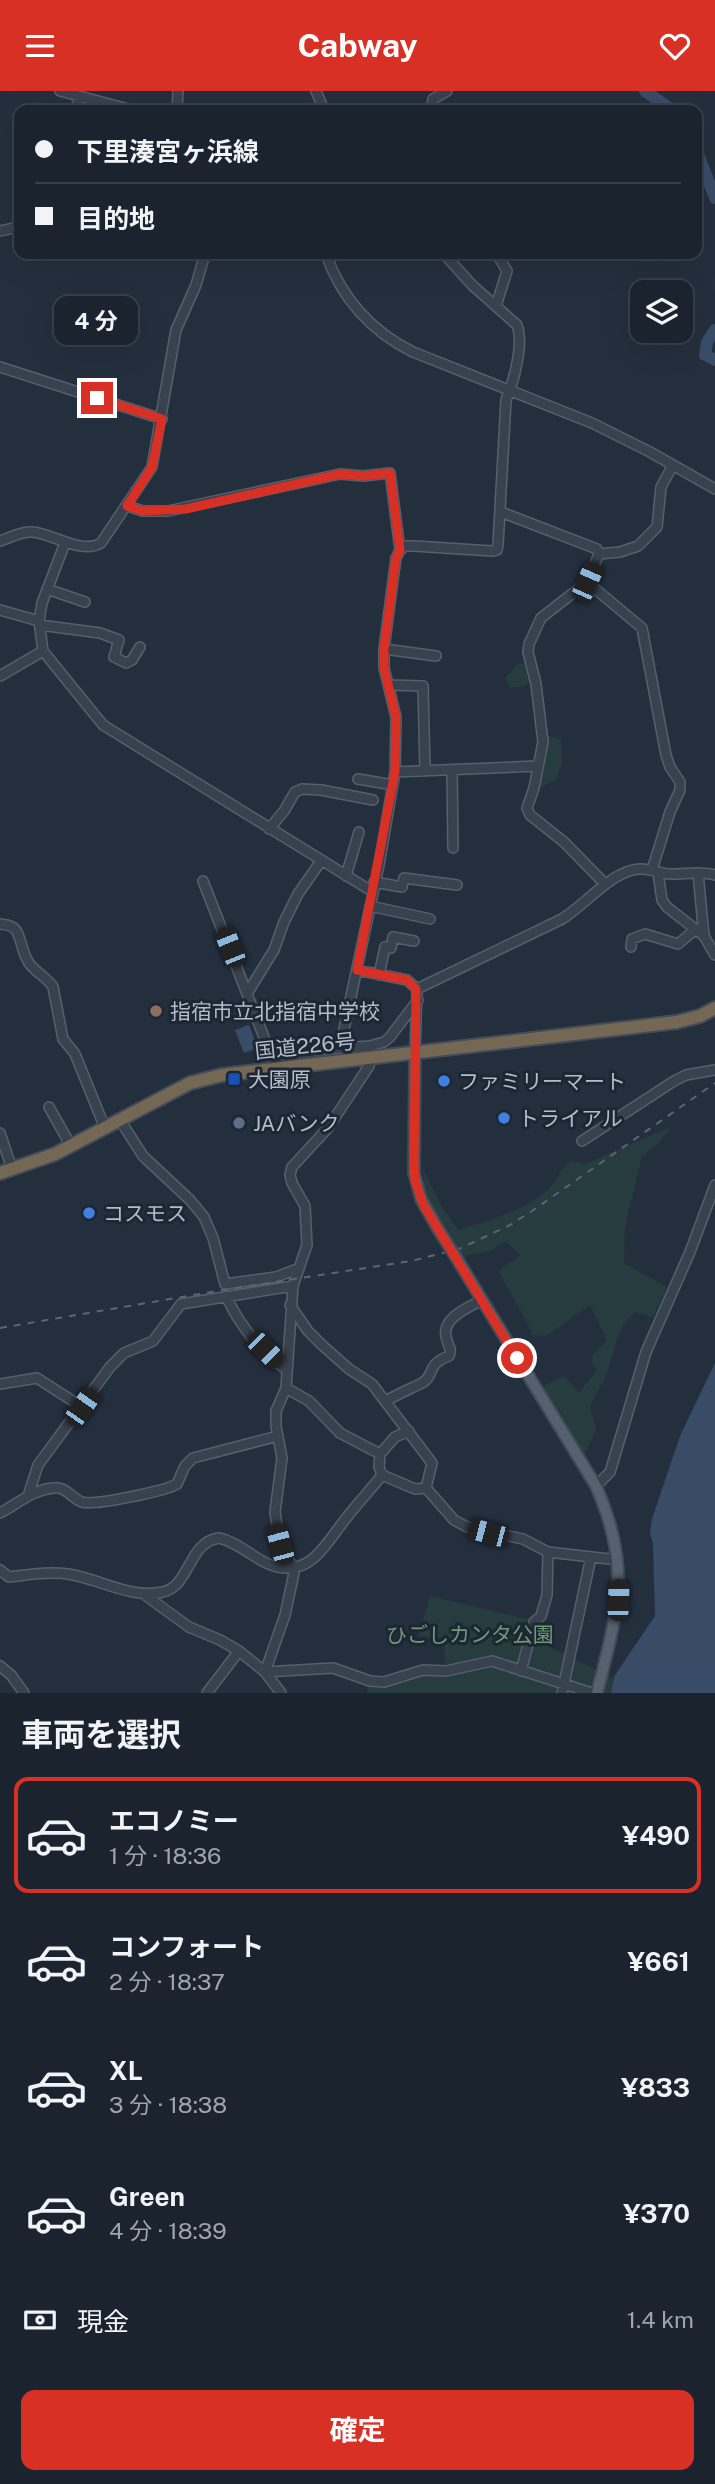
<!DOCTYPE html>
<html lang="ja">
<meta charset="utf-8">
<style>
:root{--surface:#1b232e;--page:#242b36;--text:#f1f3f6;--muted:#a0a4aa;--line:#39404a;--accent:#d93025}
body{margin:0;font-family:"Public Sans","Noto Sans JP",sans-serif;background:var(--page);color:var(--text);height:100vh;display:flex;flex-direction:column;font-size:26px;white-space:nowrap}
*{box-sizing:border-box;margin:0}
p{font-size:23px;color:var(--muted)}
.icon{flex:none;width:38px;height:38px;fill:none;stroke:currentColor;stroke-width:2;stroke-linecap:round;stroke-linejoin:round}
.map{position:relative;height:1602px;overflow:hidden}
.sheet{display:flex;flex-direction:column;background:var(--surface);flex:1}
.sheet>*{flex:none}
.guide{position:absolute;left:14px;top:14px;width:688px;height:154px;border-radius:14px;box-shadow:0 7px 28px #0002,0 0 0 2px var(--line);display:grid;align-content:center;height:154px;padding:0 21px;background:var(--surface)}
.tools{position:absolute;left:630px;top:189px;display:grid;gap:14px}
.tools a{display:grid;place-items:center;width:63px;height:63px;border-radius:14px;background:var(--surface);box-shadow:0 7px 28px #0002,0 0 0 2px var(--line);font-size:35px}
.end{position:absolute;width:32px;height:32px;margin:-16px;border:9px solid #d93025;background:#fff;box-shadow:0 0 0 4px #fff}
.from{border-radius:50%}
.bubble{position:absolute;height:49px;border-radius:14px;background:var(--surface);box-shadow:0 7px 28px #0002,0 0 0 2px var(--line);font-size:23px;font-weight:700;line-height:49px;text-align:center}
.car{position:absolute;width:21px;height:42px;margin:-21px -10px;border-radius:9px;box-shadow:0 0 5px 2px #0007;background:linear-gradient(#222 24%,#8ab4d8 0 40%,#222 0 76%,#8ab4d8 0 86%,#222 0)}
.guide b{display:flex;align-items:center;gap:24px;height:66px;font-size:26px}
.guide b+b{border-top:2px solid var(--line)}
.guide i{width:18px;height:18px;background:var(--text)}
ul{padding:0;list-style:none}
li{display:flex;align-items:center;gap:21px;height:116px;margin:0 14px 10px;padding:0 7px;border:4px solid transparent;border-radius:14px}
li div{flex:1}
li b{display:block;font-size:26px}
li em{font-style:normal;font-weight:700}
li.selected{border-color:var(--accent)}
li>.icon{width:63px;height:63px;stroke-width:1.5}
h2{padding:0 21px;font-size:32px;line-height:84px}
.pay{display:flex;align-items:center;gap:18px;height:77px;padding:0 21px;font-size:26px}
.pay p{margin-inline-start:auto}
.action{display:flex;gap:14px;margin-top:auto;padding:14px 21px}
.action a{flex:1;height:80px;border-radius:14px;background:var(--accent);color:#fff;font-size:28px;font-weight:700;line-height:80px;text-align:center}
header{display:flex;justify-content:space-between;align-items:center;height:91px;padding:0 21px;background:var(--accent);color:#fff;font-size:32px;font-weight:700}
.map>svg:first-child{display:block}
.green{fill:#263c3f}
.water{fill:#394c67}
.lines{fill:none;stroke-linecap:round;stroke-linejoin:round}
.river{stroke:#394c67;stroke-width:12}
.minor-casing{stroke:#565f6c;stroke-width:12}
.major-casing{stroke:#414a57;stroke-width:14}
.highway-casing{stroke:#434c59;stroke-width:16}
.minor{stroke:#38414e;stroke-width:9}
.major{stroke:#56606e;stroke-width:10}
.highway{stroke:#746855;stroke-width:12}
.rail{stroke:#5a6575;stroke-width:2;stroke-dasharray:7 7;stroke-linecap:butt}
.major-bridge-casing{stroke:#414a57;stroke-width:14;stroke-linecap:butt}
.major-bridge{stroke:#56606e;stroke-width:10}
.route{stroke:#d93025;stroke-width:9}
.education-dot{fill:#8d6e63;stroke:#1d2633;stroke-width:2.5}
.transit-dot{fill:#1a4fb4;stroke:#1d2633;stroke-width:2.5}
.shop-dot{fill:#3f7fe0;stroke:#1d2633;stroke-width:2.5}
.service-dot{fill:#5c6f8a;stroke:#1d2633;stroke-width:2.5}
.labels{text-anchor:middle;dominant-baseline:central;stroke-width:6;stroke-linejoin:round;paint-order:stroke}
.poi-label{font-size:21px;fill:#b4bcc9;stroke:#1d2633;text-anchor:start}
.street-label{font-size:21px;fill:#b4bcc9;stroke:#1d2633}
.park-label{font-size:21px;fill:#6b9a76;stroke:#1d2633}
</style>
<header><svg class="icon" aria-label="menu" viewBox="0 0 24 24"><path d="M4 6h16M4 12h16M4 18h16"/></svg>Cabway<svg class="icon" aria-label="heart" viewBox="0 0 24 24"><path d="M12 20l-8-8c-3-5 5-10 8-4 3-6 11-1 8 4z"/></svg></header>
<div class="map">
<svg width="715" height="1602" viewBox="0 0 715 1602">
<rect width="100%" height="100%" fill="#242f3e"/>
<path class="green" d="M528 571 532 587C526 597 521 597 510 596L505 587 517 574Z
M545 644 561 648 562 671 556 689 541 696 536 695Z
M672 1035 658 1053 642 1065 625 1136 624 1172 667 1196 653 1227 636 1221C617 1235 616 1255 609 1275 605 1289 596 1303 590 1316L596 1339 582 1369 539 1297 564 1285 579 1302 597 1279 591 1270 593 1263 607 1249 590 1214 546 1245 532 1244C524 1221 509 1202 499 1180L520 1164 506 1150 489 1161 454 1166 427 1107 422 1076 442 1116 458 1139C488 1130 524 1120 548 1099 559 1090 556 1080 572 1070L586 1073Z
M430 1505 531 1529 527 1545 644 1602H367L368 1592 446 1577 443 1548 419 1545Z"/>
<path class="water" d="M249 934 258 957 244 962 235 939Z
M715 1272V1602H611L615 1584 655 1525 653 1452 650 1442 652 1428 680 1345Z"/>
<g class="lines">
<path class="river" d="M645 0 672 19
M696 58 715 107
M715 239 707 251 705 264 715 269"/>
<g class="minor-casing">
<path id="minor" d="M60 0 132 19
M316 0 324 19
M76 19 79 6
M177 19 178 0
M431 19 433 8 447 0
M0 140 19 136
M326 163C341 207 372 241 413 261L592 332 650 361 715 398
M496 215 507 180 497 163
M0 276 162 328
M127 415 143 420H168L340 383 363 385 390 382 400 459 396 467 384 558V577L396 626 395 681 379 774 340 957
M501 421 597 458 599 463 587 491 642 537 666 664 670 676 680 691V699L670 721 652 779
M0 450C10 447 21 440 32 441 52 442 82 464 101 452L152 376 176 239 196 194 205 163
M65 452 42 512 39 530 43 560 103 634 373 801
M400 459 405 455H414L492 460 497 459 498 454 506 309C514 290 524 253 517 234L472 194 444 163
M599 463 620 461 638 455 657 436 661 396 673 374
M587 491 541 527 529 553 528 561 536 593 543 651 534 697 527 717 530 724 564 751 605 793
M47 498 85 511
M0 519 39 530
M40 534 100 542 119 549 114 566 126 572 132 569 140 556
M384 558 436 565
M0 585 43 560
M389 594 423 595 425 680
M452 679 453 757
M395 681 537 675
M358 688 393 694
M269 738 284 720 295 701 302 698 321 699 373 709
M658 782 662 809 667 816 704 845 715 864
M698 782 704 845
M346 785 359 741
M203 790 276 977
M374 791 402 796 404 787 457 794
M370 815 430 828
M0 833C6 834 12 834 16 839 22 849 22 862 29 872 36 882 47 886 53 896L63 948 75 963 105 1037
M631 856 632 848 645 843 678 853 696 838
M357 879 407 889 417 898 415 961
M379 884 385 856 391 857 393 846 414 850
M417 898 562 828C585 814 613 779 639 778 650 777 660 783 671 783 686 783 701 780 715 784
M248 901 274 859 284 831 298 803 321 770
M274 969 301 960 370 955 384 951 390 946 418 909
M49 1016 71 1055
M120 1029 143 1065 190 1109 204 1126 213 1147 225 1193 276 1186 297 1178
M0 1042 12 1078
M582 1050 674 990 686 984 715 979
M226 1205C239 1233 260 1261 286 1278
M290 1214 308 1240 322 1254 349 1278 372 1293 432 1372 426 1397 454 1429 467 1436 523 1448 548 1461 618 1469
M0 1293 37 1287 82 1316
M286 1297 309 1310 340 1342 380 1363 379 1376 382 1384
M386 1310C398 1303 410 1298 422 1292 436 1284 425 1274 449 1265 452 1258 449 1257 447 1249 439 1228 467 1217 482 1209
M380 1363 395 1346 409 1340
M382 1384 415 1398 426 1397
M596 1395 610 1381 646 1261 690 1161 715 1094
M29 1402 38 1374 110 1276 124 1262 153 1250 181 1213 293 1195
M0 1422C19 1412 32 1399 53 1397 66 1395 71 1407 82 1411 94 1415 165 1400 177 1393L185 1375 193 1367 278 1345
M0 1479 9 1486C28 1484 48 1480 68 1483 101 1488 129 1508 163 1501 191 1494 188 1451 219 1447 240 1451 256 1471 277 1476 310 1483 324 1456 341 1434 353 1417 369 1401 382 1384
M145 1504 189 1536 220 1549 239 1560 265 1581 281 1602
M0 1575 11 1584 24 1602
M521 1580 534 1531 541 1525 547 1504 548 1461
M265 1581 285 1524 294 1482 293 1476 280 1453 275 1421 282 1367 276 1335V1320L286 1297 293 1195 307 1154 305 1115 292 1092 290 1084 292 1076 328 1037 369 975V967
M265 1581 333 1577 370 1590 384 1591 423 1579 446 1580 492 1570 592 1602
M207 1602 239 1560
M562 1602 591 1466"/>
</g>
<g class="major-casing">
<path id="major" d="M415 961 414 1082 421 1108 438 1138
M457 1168 596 1395C632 1478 618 1518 597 1602"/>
</g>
<g class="highway-casing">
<path id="highway" d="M0 1082 55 1063 190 992 222 984 677 931 700 925 715 917"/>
</g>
<use href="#minor" class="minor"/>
<use href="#major" class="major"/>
<use href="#highway" class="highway"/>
<path class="rail" d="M0 1237 223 1199 411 1170 459 1158 510 1134 532 1120 715 992"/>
<g class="major-bridge-casing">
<path id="major-bridge" d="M438 1138 457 1168"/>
</g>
<use href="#major-bridge" class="major-bridge"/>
</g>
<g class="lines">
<path class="route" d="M97 307 162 328 152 376 127 415 143 420 186 418 340 383 363 385 390 382 400 459 396 467 384 558V577L396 626 395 681 357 879 407 889 416 898 414 1072 415 1090 424 1115 517 1267"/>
</g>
<circle class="education-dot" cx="156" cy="920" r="7"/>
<rect class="transit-dot" x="227" y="981" width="14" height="14" rx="3.5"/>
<g class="shop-dot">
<circle cx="444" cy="990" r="7"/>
<circle cx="504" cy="1027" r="7"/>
<circle cx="89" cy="1122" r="7"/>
</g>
<circle class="service-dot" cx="239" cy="1032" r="7"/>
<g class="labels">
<g class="poi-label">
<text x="170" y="920">指宿市立北指宿中学校</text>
<text x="248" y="988">大園原</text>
<text x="458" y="990">ファミリーマート</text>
<text x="518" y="1027">トライアル</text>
<text x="253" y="1032">JAバンク</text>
<text x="103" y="1122">コスモス</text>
</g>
<g class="street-label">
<text transform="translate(305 955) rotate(-6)">国道226号</text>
</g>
<g class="park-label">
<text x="470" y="1543">ひごしカンタ公園</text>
</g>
</g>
</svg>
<div class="tools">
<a><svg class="icon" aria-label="layers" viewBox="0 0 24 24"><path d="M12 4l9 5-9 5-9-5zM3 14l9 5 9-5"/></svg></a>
</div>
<i class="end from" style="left:517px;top:1267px"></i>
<i class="end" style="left:97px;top:307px"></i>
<div class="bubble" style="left:54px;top:205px;width:84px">4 分</div>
<i class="car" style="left:587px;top:491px;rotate:24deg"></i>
<i class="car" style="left:230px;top:856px;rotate:338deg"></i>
<i class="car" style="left:265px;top:1259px;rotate:135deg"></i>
<i class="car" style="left:82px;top:1316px;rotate:35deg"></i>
<i class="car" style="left:488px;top:1442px;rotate:285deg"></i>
<i class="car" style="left:280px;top:1453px;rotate:345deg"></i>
<i class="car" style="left:618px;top:1509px;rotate:2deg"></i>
<div class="guide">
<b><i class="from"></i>下里湊宮ヶ浜線</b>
<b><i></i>目的地</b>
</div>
</div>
<section class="sheet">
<h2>車両を選択</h2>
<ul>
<li class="selected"><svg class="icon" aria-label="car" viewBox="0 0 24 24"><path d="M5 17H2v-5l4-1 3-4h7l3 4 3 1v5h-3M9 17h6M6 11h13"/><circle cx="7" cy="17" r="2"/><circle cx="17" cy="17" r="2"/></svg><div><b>エコノミー</b><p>1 分 · 18:36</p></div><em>¥490</em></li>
<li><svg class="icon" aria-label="car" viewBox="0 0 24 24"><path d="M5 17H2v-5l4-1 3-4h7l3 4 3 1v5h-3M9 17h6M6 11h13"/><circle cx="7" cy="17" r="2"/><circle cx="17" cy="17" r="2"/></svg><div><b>コンフォート</b><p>2 分 · 18:37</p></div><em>¥661</em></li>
<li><svg class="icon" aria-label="car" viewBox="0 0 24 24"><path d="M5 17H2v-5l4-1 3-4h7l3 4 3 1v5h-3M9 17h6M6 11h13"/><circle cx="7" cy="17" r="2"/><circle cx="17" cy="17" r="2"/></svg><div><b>XL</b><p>3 分 · 18:38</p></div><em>¥833</em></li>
<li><svg class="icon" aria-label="car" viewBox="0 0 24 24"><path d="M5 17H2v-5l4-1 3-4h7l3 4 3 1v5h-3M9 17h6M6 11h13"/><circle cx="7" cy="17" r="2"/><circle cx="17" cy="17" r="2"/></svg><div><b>Green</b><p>4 分 · 18:39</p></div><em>¥370</em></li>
</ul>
<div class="pay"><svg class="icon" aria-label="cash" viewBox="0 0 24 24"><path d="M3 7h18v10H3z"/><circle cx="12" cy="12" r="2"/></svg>現金<p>1.4 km</p></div>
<div class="action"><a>確定</a></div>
</section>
